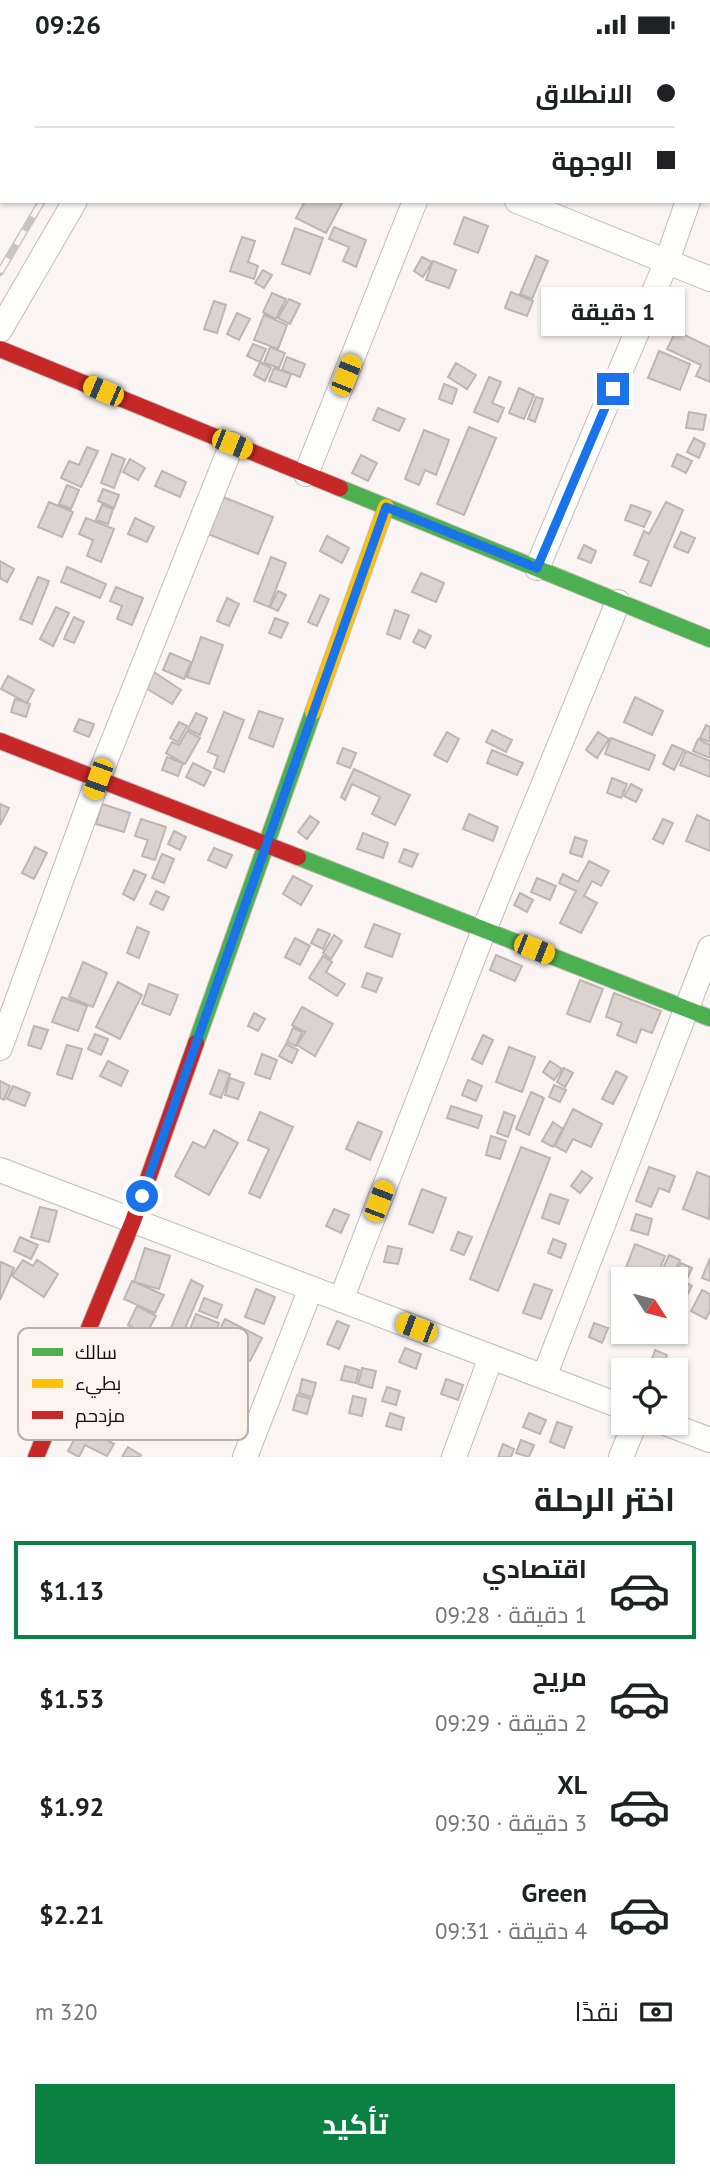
<!DOCTYPE html>
<html lang="ar">
<meta charset="utf-8">
<style>
:root{--surface:#fff;--page:#f6f6f6;--text:#202124;--muted:#757577;--line:#e0e0e0;--accent:#0b8043}
body{margin:0;font-family:"PT Sans",Cairo,sans-serif;background:var(--page);color:var(--text);direction:rtl;height:100vh;display:flex;flex-direction:column;font-size:26px;white-space:nowrap}
*{box-sizing:border-box;margin:0}
p{font-size:23px;color:var(--muted)}
.icon{flex:none;width:38px;height:38px;fill:none;stroke:currentColor;stroke-width:2;stroke-linecap:round;stroke-linejoin:round}
.map{position:relative;height:1408px;overflow:hidden;direction:ltr}
.panel{display:flex;flex-direction:column;background:var(--surface);flex:1}
.panel>*{flex:none}
.hud{position:absolute;left:0px;top:0px;width:710px;height:154px;box-shadow:0 2px 5px #0004;direction:rtl;display:grid;align-content:center;height:154px;padding:0 35px;background:var(--surface)}
.needle{width:46px;rotate:126deg}
.fabs{position:absolute;left:611px;top:1218px;display:grid;gap:14px}
.fabs a{display:grid;place-items:center;width:77px;height:77px;border-radius:0px;background:var(--surface);box-shadow:0 2px 5px #0004;font-size:35px}
.end{position:absolute;width:32px;height:32px;margin:-16px;border:9px solid #1a73e8;background:#fff;box-shadow:0 0 0 4px #fff}
.from{border-radius:50%}
.bubble{position:absolute;height:49px;border-radius:0px;background:var(--surface);box-shadow:0 2px 5px #0004;font-size:23px;font-weight:700;line-height:49px;text-align:center;direction:rtl}
.car{position:absolute;width:21px;height:42px;margin:-21px -10px;border-radius:9px;box-shadow:0 0 5px 2px #0007;background:linear-gradient(#f5c518 24%,#345 0 40%,#f5c518 0 76%,#345 0 86%,#f5c518 0)}
.hud b{display:flex;align-items:center;gap:24px;height:66px;font-size:26px}
.hud b+b{border-top:2px solid var(--line)}
.hud i{width:18px;height:18px;background:var(--text)}
ul{padding:0;list-style:none}
li{display:flex;align-items:center;gap:21px;height:98px;margin:0 14px 10px;padding:0 21px;border:4px solid transparent;border-radius:0px}
li div{flex:1}
li b{display:block;font-size:26px}
li em{font-style:normal;font-weight:700}
li.selected{border-color:var(--accent)}
li>.icon{width:63px;height:63px;stroke-width:1.5}
h2{padding:0 35px;font-size:32px;line-height:84px}
.pay{display:flex;align-items:center;gap:18px;height:77px;padding:0 35px;font-size:26px}
.pay p{margin-inline-start:auto}
.button{display:flex;gap:14px;margin-top:auto;padding:14px 35px}
.button a{flex:1;height:80px;border-radius:0px;background:var(--accent);color:#fff;font-size:28px;font-weight:700;line-height:80px;text-align:center}
.status{display:flex;justify-content:space-between;align-items:center;height:49px;padding:0 35px;background:var(--surface);direction:ltr}
.status svg{height:19px;fill:currentColor}
.map>svg:first-child{display:block}
.building{fill:#dad3d0;stroke:#bcb6b3;stroke-width:2}
.lines{fill:none;stroke-linecap:round;stroke-linejoin:round}
.street-casing{stroke:#c2bcb9;stroke-width:26}
.fast-casing{stroke:#c2bcb9;stroke-width:18}
.slow-casing{stroke:#c2bcb9;stroke-width:18}
.jam-casing{stroke:#c2bcb9;stroke-width:18}
.street{stroke:#fefefd;stroke-width:24}
.fast{stroke:#4caf50;stroke-width:16}
.slow{stroke:#ffc107;stroke-width:16}
.jam{stroke:#c62828;stroke-width:16}
.rail-casing{stroke:#c7c5c5;stroke-width:8}
.rail{stroke:#fef4ef;stroke-width:5;stroke-dasharray:16;stroke-linecap:butt}
.route{stroke:#1a73e8;stroke-width:9}
.key{fill:#fef4ef;stroke:#b8aeaa;stroke-width:2}
.key-label{font-size:19px;fill:#130c08}
</style>
<div class="status"><b>09:26</b><svg viewBox="0 0 49 12"><path d="M0 12V9h3v3zM5 12V6h3v6zM10 12V3h3v9zM15 12V0h3v12zM26 1h20v11H26zM47 4h2v5h-2z"/></svg></div>
<div class="map">
<svg width="710" height="1408" viewBox="0 0 710 1408">
<rect width="100%" height="100%" fill="#faf5f2"/>
<path class="building" d="M305 152H343L326 184 296 169Z
M464 168 488 177 478 204 454 195Z
M334 178 366 191 356 218 343 212 349 198 329 190Z
M295 179 323 189 310 225 282 215Z
M242 188 255 192 248 213 258 217 254 230 230 222Z
M536 207 548 212 532 250 520 245Z
M422 208 432 213 423 228 414 222Z
M433 212 456 221 449 239 426 231Z
M263 221 272 226 264 239 255 234Z
M511 243 533 252 527 267 505 259Z
M272 244 286 250 276 270 263 263Z
M289 250 300 255 290 275 278 269Z
M214 252 226 256 217 284 204 280Z
M562 262 575 267 568 283 556 278Z
M237 264 250 270 239 291 227 285Z
M264 266 287 276 278 300 254 291Z
M676 282 710 298V333L696 327 701 316 667 300Z
M253 295 266 300 260 313 247 307Z
M270 298 285 304 279 319 264 314Z
M659 302 690 315 680 341 648 329Z
M287 308 305 315 300 328 282 321Z
M260 313 271 319 265 332 254 326Z
M456 314 476 326 467 340 448 328Z
M274 319 291 325 286 338 269 332Z
M489 328 501 333 492 354 504 359 498 373 474 363Z
M444 335 457 340 452 355 439 350Z
M519 339 534 346 524 370 509 364Z
M536 348 543 350 535 373 528 370Z
M378 359 405 370 399 382 373 371Z
M689 363 706 366 703 381 686 379Z
M469 378 496 389 464 466 437 455Z
M424 381 449 391 436 426 425 421 419 436 405 430Z
M694 389 705 395 699 409 687 403Z
M87 398 98 402 81 438 61 429 69 412 79 416Z
M112 405 125 410 114 439 101 434Z
M677 405 692 412 686 424 672 417Z
M361 406 377 414 368 432 352 424Z
M130 410 145 419 138 431 123 423Z
M162 422 186 433 180 448 155 437Z
M67 436 79 441 71 460 59 455Z
M103 440 119 446 114 459 98 452Z
M218 446 273 468 258 505 203 483Z
M49 453 73 463 62 488 38 478Z
M666 453 683 461 651 537 640 533 649 512 634 506 644 482 649 485Z
M102 456 113 460 108 475 96 471Z
M631 456 651 463 644 478 625 471Z
M86 469 114 480 101 513 87 507 93 491 79 485Z
M135 469 154 478 147 493 128 485Z
M681 483 695 489 688 504 674 498Z
M327 487 349 499 342 514 320 502Z
M584 496 596 502 591 514 578 509Z
M271 508 286 514 269 558 254 552Z
M0 512 14 520 7 533 0 529Z
M67 518 106 535 100 549 61 533Z
M421 524 444 534 436 553 412 543Z
M38 528 49 532 32 575 20 570Z
M116 538 143 549 132 576 117 570 122 557 110 552Z
M278 542 286 546 278 562 270 558Z
M320 546 329 550 317 577 308 573Z
M227 549 239 555 229 577 217 572Z
M56 558 69 564 53 597 40 590Z
M395 561 409 566 400 590 387 585Z
M74 568 84 573 74 594 64 590Z
M275 569 288 574 281 589 269 584Z
M419 581 431 587 425 599 413 593Z
M201 588 223 596 209 635 187 628Z
M170 604 191 613 184 630 163 621Z
M151 621 181 641 172 655 141 636Z
M8 627 34 641 27 654 1 640Z
M635 648 663 662 652 686 624 673Z
M15 650 30 655 26 668 11 663Z
M259 662 283 670 273 698 249 689Z
M224 663 244 671 224 723 214 719 218 707 208 703Z
M196 664 207 669 200 686 188 680Z
M79 670 94 675 89 688 74 682Z
M179 673 187 677 178 693 170 689Z
M706 676 710 678V693L700 689Z
M492 681 512 691 506 703 486 693Z
M187 682 200 689 185 715 166 704 172 693 179 696Z
M447 683 459 690 447 713 434 706Z
M598 683 609 690 597 709 586 701Z
M611 689 655 706 649 721 605 705Z
M698 690 710 696V709L693 702Z
M672 696 684 701 674 721 663 715Z
M343 699 356 704 350 719 337 714Z
M492 701 523 714 517 726 487 714Z
M686 702 710 712V728L680 716Z
M167 708 183 714 178 727 162 721Z
M193 714 211 723 204 737 186 728Z
M354 720 410 746 395 776 372 765 380 748 352 735 345 751 341 748Z
M612 729 627 735 621 749 607 744Z
M631 735 642 741 636 753 624 747Z
M0 755 9 759 0 776Z
M102 755 130 764 124 783 96 775Z
M469 765 498 778 493 792 463 780Z
M697 766 710 772V802L686 792Z
M310 767 319 773 307 790 298 783Z
M141 770 166 778 155 811 142 807 148 791 135 787Z
M663 770 673 774 663 795 653 790Z
M174 782 186 788 180 801 168 795Z
M363 784 388 794 383 809 357 800Z
M575 788 587 792 582 808 570 804Z
M35 798 47 804 34 830 22 824Z
M214 799 232 806 226 819 208 811Z
M404 800 418 805 412 818 399 813Z
M162 805 174 810 164 834 152 829Z
M589 812 609 822 601 837 592 832 584 847 597 854 581 884 560 874 576 842 559 834 563 825 578 833Z
M134 821 146 826 134 851 123 845Z
M293 827 312 837 301 856 283 845Z
M537 829 556 837 550 851 531 843Z
M156 842 169 848 163 861 150 855Z
M520 844 533 851 527 863 514 856Z
M374 875 400 885 392 908 365 898Z
M137 878 149 883 139 909 127 904Z
M318 880 330 885 323 900 311 894Z
M334 886 342 892 331 910 323 904Z
M295 889 310 897 300 916 285 908Z
M496 906 522 917 515 932 490 921Z
M323 907 332 913 326 923 345 935 337 947 309 929Z
M83 913 107 924 93 958 69 948Z
M367 924 382 929 376 943 362 938Z
M580 931 603 940 590 973 567 965Z
M118 933 142 946 120 990 96 978Z
M149 935 178 946 170 966 142 955Z
M614 944 661 962 652 984 641 980 636 994 617 986 622 974 606 968Z
M62 948 87 957 78 982 52 973Z
M302 958 333 975 315 1007 297 996 305 983 292 976Z
M254 964 265 970 258 982 248 977Z
M34 977 48 981 41 1000 28 996Z
M293 979 302 983 296 997 287 993Z
M95 985 108 990 101 1006 88 1000Z
M483 986 493 991 482 1015 472 1010Z
M286 995 298 1001 292 1014 279 1007Z
M67 996 82 1000 72 1030 57 1025Z
M509 998 535 1008 522 1043 496 1033Z
M262 1005 277 1011 270 1030 255 1025Z
M108 1012 128 1022 121 1037 100 1027Z
M550 1012 562 1020 554 1031 543 1023Z
M564 1019 573 1024 565 1038 557 1033Z
M219 1021 230 1025 221 1049 210 1045Z
M616 1022 627 1028 613 1055 602 1050Z
M230 1029 244 1034 238 1050 225 1046Z
M468 1031 482 1037 476 1052 462 1046Z
M0 1032 10 1037 4 1051 0 1049Z
M554 1036 566 1041 560 1053 549 1048Z
M13 1037 30 1044 25 1057 7 1050Z
M531 1043 544 1049 529 1086 516 1080Z
M451 1057 482 1067 478 1079 447 1069Z
M573 1060 602 1075 591 1098 573 1090 566 1103 555 1097Z
M260 1063 293 1078 260 1149 249 1144 269 1100 248 1091Z
M504 1063 515 1067 508 1088 497 1084Z
M358 1073 382 1083 370 1111 346 1100Z
M553 1073 563 1080 553 1098 542 1092Z
M214 1081 238 1094 209 1146 175 1127 193 1093 205 1099Z
M491 1087 506 1092 500 1110 486 1106Z
M521 1098 550 1109 498 1242 470 1230Z
M649 1118 675 1127 669 1143 659 1139 651 1158 636 1152Z
M582 1122 592 1129 580 1144 571 1137Z
M697 1123 710 1128 709 1170 683 1160Z
M422 1140 446 1149 433 1184 409 1175Z
M550 1145 568 1151 559 1175 542 1169Z
M40 1158 57 1162 49 1193 31 1188Z
M334 1160 349 1166 341 1184 326 1177Z
M636 1165 652 1170 648 1186 631 1181Z
M458 1183 472 1188 464 1206 451 1201Z
M20 1188 38 1196 31 1210 14 1202Z
M553 1190 566 1195 561 1209 548 1204Z
M635 1195 665 1207 656 1230H639L624 1224Z
M388 1197 402 1200 398 1215 384 1213Z
M145 1199 170 1207 159 1240 134 1233Z
M669 1206 680 1211 671 1230H658Z
M710 1209V1232L702 1229Z
M23 1211 33 1217 37 1211 58 1225 44 1248 12 1227Z
M1 1213 14 1219 0 1251V1215Z
M681 1214 692 1219 686 1232 674 1227Z
M677 1229 692 1237 683 1254 676 1250Z
M191 1231 203 1237 175 1303 163 1298Z
M132 1232 164 1246 155 1264 124 1250Z
M534 1235 552 1241 541 1270 523 1264Z
M256 1240 275 1248 264 1275 245 1268Z
M702 1241 710 1245V1262L706 1270 691 1262Z
M204 1249 222 1256 217 1269 199 1262Z
M137 1257 156 1267 146 1285 128 1276Z
M196 1265 219 1274 209 1299 186 1290Z
M225 1270 262 1289 250 1312 213 1293Z
M337 1272 349 1277 339 1300 327 1295Z
M594 1274 608 1279 602 1294 589 1288Z
M405 1299 421 1305 416 1320 399 1313Z
M655 1301 667 1306 661 1321 650 1316Z
M345 1317 359 1321 356 1334 341 1331Z
M362 1319 376 1322 372 1339 358 1335Z
M302 1330 316 1334 312 1348 299 1344Z
M446 1330 463 1336 458 1351 441 1345Z
M387 1338 400 1342 396 1356 382 1352Z
M297 1346 311 1350 307 1365 293 1361Z
M353 1347 366 1350 362 1367 349 1364Z
M390 1364 404 1369 401 1381 386 1377Z
M529 1364 546 1371 540 1385 523 1378Z
M557 1373 572 1378 564 1399 550 1393Z
M81 1377 114 1395 107 1407 85 1396 79 1408 68 1402Z
M521 1391 534 1396 529 1408 516 1404Z
M503 1395 514 1400 511 1408H498Z
M128 1398 141 1406 140 1408H122Z"/>
<g class="lines">
<g class="street-casing">
<path id="street" d="M17 2V0
M164 2 165 0
M472 2 473 0
M0 50 2 45
M709 95 710 92
M517 152 710 230
M0 281 75 152
M306 425 415 152
M537 519 667 212 688 152
M0 999 98 730 232 395
M0 1121 623 1358
M341 1251 484 881 618 553
M544 1328 710 899
M665 1374 710 1391
M245 1408 311 1239
M454 1408 491 1308
M621 1408 635 1374"/>
</g>
<g class="fast-casing">
<path id="fast" d="M340 439 710 590
M298 808 710 969
M196 994 313 663"/>
</g>
<g class="slow-casing">
<path id="slow" d="M313 663 386 458"/>
</g>
<g class="jam-casing">
<path id="jam" d="M0 300 340 439
M0 692 298 808
M36 1408 133 1172 196 994"/>
</g>
<use href="#street" class="street"/>
<use href="#fast" class="fast"/>
<use href="#slow" class="slow"/>
<use href="#jam" class="jam"/>
<g class="rail-casing">
<path id="rail" d="M132 2 133 0
M0 223 42 152"/>
</g>
<use href="#rail" class="rail"/>
</g>
<g class="lines">
<path class="route" d="M142 1147 386 458 537 519 613 340"/>
</g>
<rect x="18" y="1279" width="230" height="112" rx="10" class="key"/>
<rect x="32" y="1299" width="31" height="8" fill="#4caf50"/>
<rect x="32" y="1330" width="31" height="9" fill="#ffc107"/>
<rect x="32" y="1362" width="31" height="8" fill="#c62828"/>
<g class="key-label">
<text x="75" y="1310">سالك</text>
<text x="75" y="1341">بطيء</text>
<text x="75" y="1373">مزدحم</text>
</g>
</svg>
<div class="fabs">
<a><svg class="needle" viewBox="-14 -14 28 28"><path d="M0-13l5 13h-10z" fill="#e53935"/><path d="M0 13l5-13h-10z" fill="#757577"/></svg></a>
<a><svg class="icon" aria-label="locate" viewBox="0 0 24 24"><circle cx="12" cy="12" r="6"/><path d="M12 2v4M12 18v4M2 12h4M18 12h4"/></svg></a>
</div>
<i class="end from" style="left:142px;top:1147px"></i>
<i class="end" style="left:613px;top:340px"></i>
<div class="bubble" style="left:541px;top:238px;width:144px">1 دقيقة</div>
<i class="car" style="left:346px;top:326px;rotate:22deg"></i>
<i class="car" style="left:103px;top:342px;rotate:293deg"></i>
<i class="car" style="left:232px;top:395px;rotate:112deg"></i>
<i class="car" style="left:98px;top:730px;rotate:200deg"></i>
<i class="car" style="left:534px;top:900px;rotate:112deg"></i>
<i class="car" style="left:379px;top:1152px;rotate:21deg"></i>
<i class="car" style="left:416px;top:1279px;rotate:291deg"></i>
<div class="hud">
<b><i class="from"></i>الانطلاق</b>
<b><i></i>الوجهة</b>
</div>
</div>
<section class="panel">
<h2>اختر الرحلة</h2>
<ul>
<li class="selected"><svg class="icon" aria-label="car" viewBox="0 0 24 24"><path d="M5 17H2v-5l4-1 3-4h7l3 4 3 1v5h-3M9 17h6M6 11h13"/><circle cx="7" cy="17" r="2"/><circle cx="17" cy="17" r="2"/></svg><div><b>اقتصادي</b><p>1 دقيقة · 09:28</p></div><em>$1.13</em></li>
<li><svg class="icon" aria-label="car" viewBox="0 0 24 24"><path d="M5 17H2v-5l4-1 3-4h7l3 4 3 1v5h-3M9 17h6M6 11h13"/><circle cx="7" cy="17" r="2"/><circle cx="17" cy="17" r="2"/></svg><div><b>مريح</b><p>2 دقيقة · 09:29</p></div><em>$1.53</em></li>
<li><svg class="icon" aria-label="car" viewBox="0 0 24 24"><path d="M5 17H2v-5l4-1 3-4h7l3 4 3 1v5h-3M9 17h6M6 11h13"/><circle cx="7" cy="17" r="2"/><circle cx="17" cy="17" r="2"/></svg><div><b>XL</b><p>3 دقيقة · 09:30</p></div><em>$1.92</em></li>
<li><svg class="icon" aria-label="car" viewBox="0 0 24 24"><path d="M5 17H2v-5l4-1 3-4h7l3 4 3 1v5h-3M9 17h6M6 11h13"/><circle cx="7" cy="17" r="2"/><circle cx="17" cy="17" r="2"/></svg><div><b>Green</b><p>4 دقيقة · 09:31</p></div><em>$2.21</em></li>
</ul>
<div class="pay"><svg class="icon" aria-label="cash" viewBox="0 0 24 24"><path d="M3 7h18v10H3z"/><circle cx="12" cy="12" r="2"/></svg>نقدًا<p>320 m</p></div>
<div class="button"><a>تأكيد</a></div>
</section>
